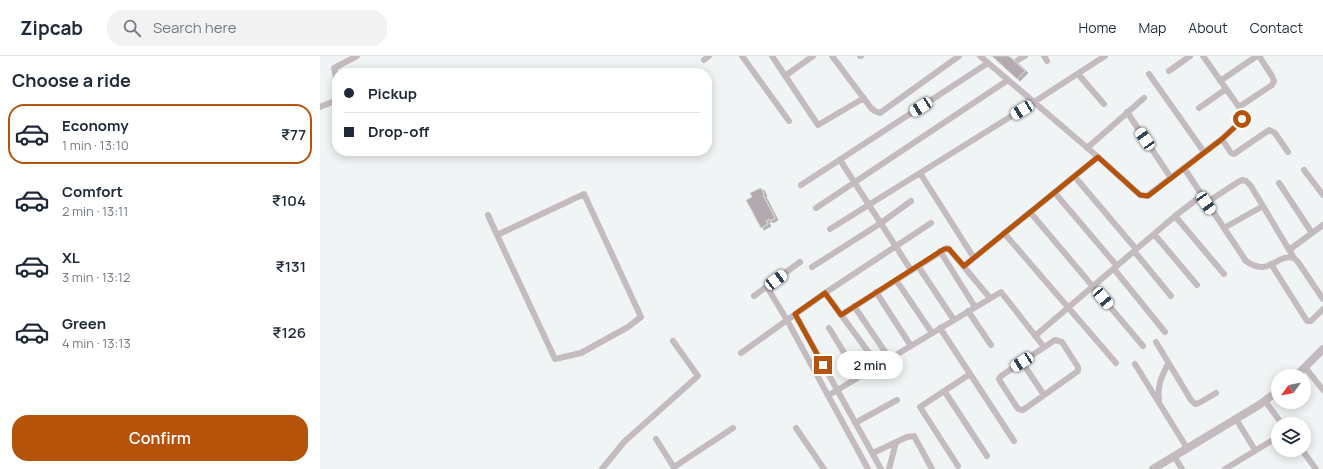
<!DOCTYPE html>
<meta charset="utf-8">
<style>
:root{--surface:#fff;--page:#f2f2f3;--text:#1f2937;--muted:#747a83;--line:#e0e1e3;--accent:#b45309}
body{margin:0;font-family:Manrope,sans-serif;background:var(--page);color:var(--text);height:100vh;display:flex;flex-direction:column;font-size:15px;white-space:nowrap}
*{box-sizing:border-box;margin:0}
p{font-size:13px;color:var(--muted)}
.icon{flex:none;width:22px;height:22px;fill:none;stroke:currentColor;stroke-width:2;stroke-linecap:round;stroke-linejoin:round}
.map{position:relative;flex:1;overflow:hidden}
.panel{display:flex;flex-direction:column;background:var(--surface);width:320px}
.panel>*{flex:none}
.guide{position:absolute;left:12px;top:12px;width:380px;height:88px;border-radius:16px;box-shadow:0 2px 10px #0003;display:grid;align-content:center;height:88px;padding:0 12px;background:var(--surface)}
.needle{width:26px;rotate:237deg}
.fabs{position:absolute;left:951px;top:313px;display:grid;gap:8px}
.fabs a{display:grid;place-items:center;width:40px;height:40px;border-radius:50%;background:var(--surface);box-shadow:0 2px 10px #0003;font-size:20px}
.end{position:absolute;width:18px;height:18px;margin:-9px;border:5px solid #b45309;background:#fff;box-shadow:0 0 0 2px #fff}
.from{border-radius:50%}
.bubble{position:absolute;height:28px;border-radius:14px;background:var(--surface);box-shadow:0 2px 10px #0003;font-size:13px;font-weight:600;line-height:28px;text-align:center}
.car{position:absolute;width:12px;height:24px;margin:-12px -6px;border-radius:5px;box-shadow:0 0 3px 1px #0007;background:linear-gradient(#fff 24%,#345 0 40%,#fff 0 76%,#345 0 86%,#fff 0)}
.guide b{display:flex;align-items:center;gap:14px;height:38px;font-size:15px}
.guide b+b{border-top:1px solid var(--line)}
.guide i{width:10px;height:10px;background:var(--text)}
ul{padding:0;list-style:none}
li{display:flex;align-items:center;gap:12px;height:60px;margin:0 8px 6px;padding:0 4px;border:2px solid transparent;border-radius:16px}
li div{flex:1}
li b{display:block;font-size:15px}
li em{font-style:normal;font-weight:600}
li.current{border-color:var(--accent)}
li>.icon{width:36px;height:36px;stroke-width:1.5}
h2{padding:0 12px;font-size:18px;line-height:48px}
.action{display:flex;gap:8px;margin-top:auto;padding:8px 12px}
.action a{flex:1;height:46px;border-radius:16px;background:var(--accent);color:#fff;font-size:16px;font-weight:600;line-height:46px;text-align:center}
header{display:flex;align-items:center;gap:24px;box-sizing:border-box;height:56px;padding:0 20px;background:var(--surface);border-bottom:1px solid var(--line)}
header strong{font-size:19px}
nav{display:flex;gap:22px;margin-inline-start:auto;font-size:14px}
.search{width:280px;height:36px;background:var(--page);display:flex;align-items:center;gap:10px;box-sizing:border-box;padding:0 14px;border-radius:16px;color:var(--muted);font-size:15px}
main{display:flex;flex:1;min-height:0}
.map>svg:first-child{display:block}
.building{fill:#b5a9b0;stroke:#d3d6d6;filter:url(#shadow)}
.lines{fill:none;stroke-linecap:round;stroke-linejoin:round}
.minor{stroke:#c3bbbf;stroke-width:6}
.tertiary{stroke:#c3bbbf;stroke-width:8}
.route{stroke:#b45309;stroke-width:5}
</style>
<header>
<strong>Zipcab</strong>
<div class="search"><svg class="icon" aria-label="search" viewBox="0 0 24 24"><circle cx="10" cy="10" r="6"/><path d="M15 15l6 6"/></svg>Search here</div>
<nav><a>Home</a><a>Map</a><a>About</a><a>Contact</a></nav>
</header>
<main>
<section class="panel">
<h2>Choose a ride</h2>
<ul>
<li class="current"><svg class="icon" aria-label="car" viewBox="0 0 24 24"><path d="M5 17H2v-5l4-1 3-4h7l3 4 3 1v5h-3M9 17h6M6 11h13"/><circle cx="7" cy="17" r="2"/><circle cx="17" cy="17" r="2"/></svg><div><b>Economy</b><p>1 min · 13:10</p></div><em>₹77</em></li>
<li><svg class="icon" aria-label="car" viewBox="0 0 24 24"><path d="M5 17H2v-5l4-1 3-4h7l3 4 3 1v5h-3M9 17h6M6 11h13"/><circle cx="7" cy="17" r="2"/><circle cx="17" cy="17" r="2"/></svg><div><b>Comfort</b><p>2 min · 13:11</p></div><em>₹104</em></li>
<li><svg class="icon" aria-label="car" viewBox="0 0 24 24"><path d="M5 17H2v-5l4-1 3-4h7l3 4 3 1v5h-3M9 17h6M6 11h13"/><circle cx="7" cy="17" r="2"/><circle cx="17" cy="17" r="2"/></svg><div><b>XL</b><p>3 min · 13:12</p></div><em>₹131</em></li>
<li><svg class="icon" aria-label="car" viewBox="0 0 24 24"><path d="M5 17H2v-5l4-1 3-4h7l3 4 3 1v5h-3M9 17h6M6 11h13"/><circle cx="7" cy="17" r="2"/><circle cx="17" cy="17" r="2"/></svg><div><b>Green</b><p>4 min · 13:13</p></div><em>₹126</em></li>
</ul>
<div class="action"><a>Confirm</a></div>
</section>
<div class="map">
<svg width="1003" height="413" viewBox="0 0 1003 413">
<defs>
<filter id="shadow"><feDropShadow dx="3" dy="2" stdDeviation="0" flood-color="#0004"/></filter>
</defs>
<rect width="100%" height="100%" fill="#f1f4f5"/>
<path class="building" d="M672 0H689L705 15 697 23Z
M441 132 444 138 443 139 455 162 450 165 449 163 446 165 448 168 441 172 426 144 432 141 430 137Z"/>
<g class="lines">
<path class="minor" d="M422 0 469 65
M452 0 498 69 544 42
M512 0 551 52 555 55 560 57 639 0
M540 0H541
M660 0 778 101 820 139 827 140 902 83 918 68 922 63 919 51 883 0
M724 0 727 5
M384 4 389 0
M698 4 705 0
M849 15 870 0
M758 18 784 48
M829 18 884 96
M465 20 493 0
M900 25 937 0
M17 26 14 12 37 0
M0 51 17 44
M919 51 952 29 954 25 952 20 939 0
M879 52 906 33
M807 56 851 122
M902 83 911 97 914 98 949 74 955 77 968 96
M767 92 824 42
M520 104 591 214
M864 112 926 205C950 222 956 197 974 202L978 206 1003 243
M984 114 1003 139
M600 117 654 202
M755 121 816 193
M959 127 992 177
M481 129 668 7
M735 137 797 210
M886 147 918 126 922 124 926 125 931 130 974 202
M496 152 688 24
M710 156 823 290
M168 159 177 179 235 303 261 297 308 271 321 261 264 138 177 179
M855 160 904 218
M904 172 943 150
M510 173 714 46 785 0
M684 177 796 307
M834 178 877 229
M969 194 1003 169
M620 195 655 251
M814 195 851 240
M951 208 987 265H991L1003 253
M598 210 634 264
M644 210 778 101
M492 211 561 167 591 145
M794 213 845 276
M576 224 612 277
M447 231 467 264 548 413
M556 236 591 290
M505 237 558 309
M434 240 480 206
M534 250 570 303
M648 255 671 289
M475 258 561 413
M521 259 627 192 629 193 670 242
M509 272 539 321
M620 272 694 385
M715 280 855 160 881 140
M735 284 742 286 758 311V315L703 354 698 353 680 325 679 323 681 320Z
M836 286 871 344 875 348 879 347 896 337
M421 297 505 237 611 167
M702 306 724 339
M815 308 867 392
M985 311 1003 334
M625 336 667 400
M509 339 681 236 724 291
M839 344C837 329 842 320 848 308
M945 345 962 368
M916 363 935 394
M535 367 577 344
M476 372 504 413
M336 383 355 413
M982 394 996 413
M553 397 587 381 594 380 612 413
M854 400 862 413
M638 410 600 351 650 318
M354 411 413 372
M282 413 304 386 378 320 353 285
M569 413 576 386
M905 413 951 385"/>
<path class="tertiary" d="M976 320 1003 293
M833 413 939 349 958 335"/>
</g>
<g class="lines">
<path class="route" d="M503 309 475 258 505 237 521 259 624 193H629L644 210 778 101 820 139 828 140 902 83 918 68 922 63"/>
</g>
</svg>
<div class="fabs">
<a><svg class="needle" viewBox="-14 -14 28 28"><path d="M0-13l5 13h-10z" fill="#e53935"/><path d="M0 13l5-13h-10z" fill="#747a83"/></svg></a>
<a><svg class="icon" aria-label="layers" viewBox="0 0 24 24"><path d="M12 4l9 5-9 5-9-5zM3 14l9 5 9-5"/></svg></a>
</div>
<i class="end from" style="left:922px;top:63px"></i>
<i class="end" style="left:503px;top:309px"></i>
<div class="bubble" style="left:517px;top:295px;width:66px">2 min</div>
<i class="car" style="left:601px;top:51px;rotate:237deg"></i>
<i class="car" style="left:702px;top:54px;rotate:238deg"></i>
<i class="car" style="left:825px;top:83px;rotate:326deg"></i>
<i class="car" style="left:886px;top:147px;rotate:146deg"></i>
<i class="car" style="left:456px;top:224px;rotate:53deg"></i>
<i class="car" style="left:783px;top:242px;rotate:140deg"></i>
<i class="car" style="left:702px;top:306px;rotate:237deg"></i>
<div class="guide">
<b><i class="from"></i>Pickup</b>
<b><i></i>Drop-off</b>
</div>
</div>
</main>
